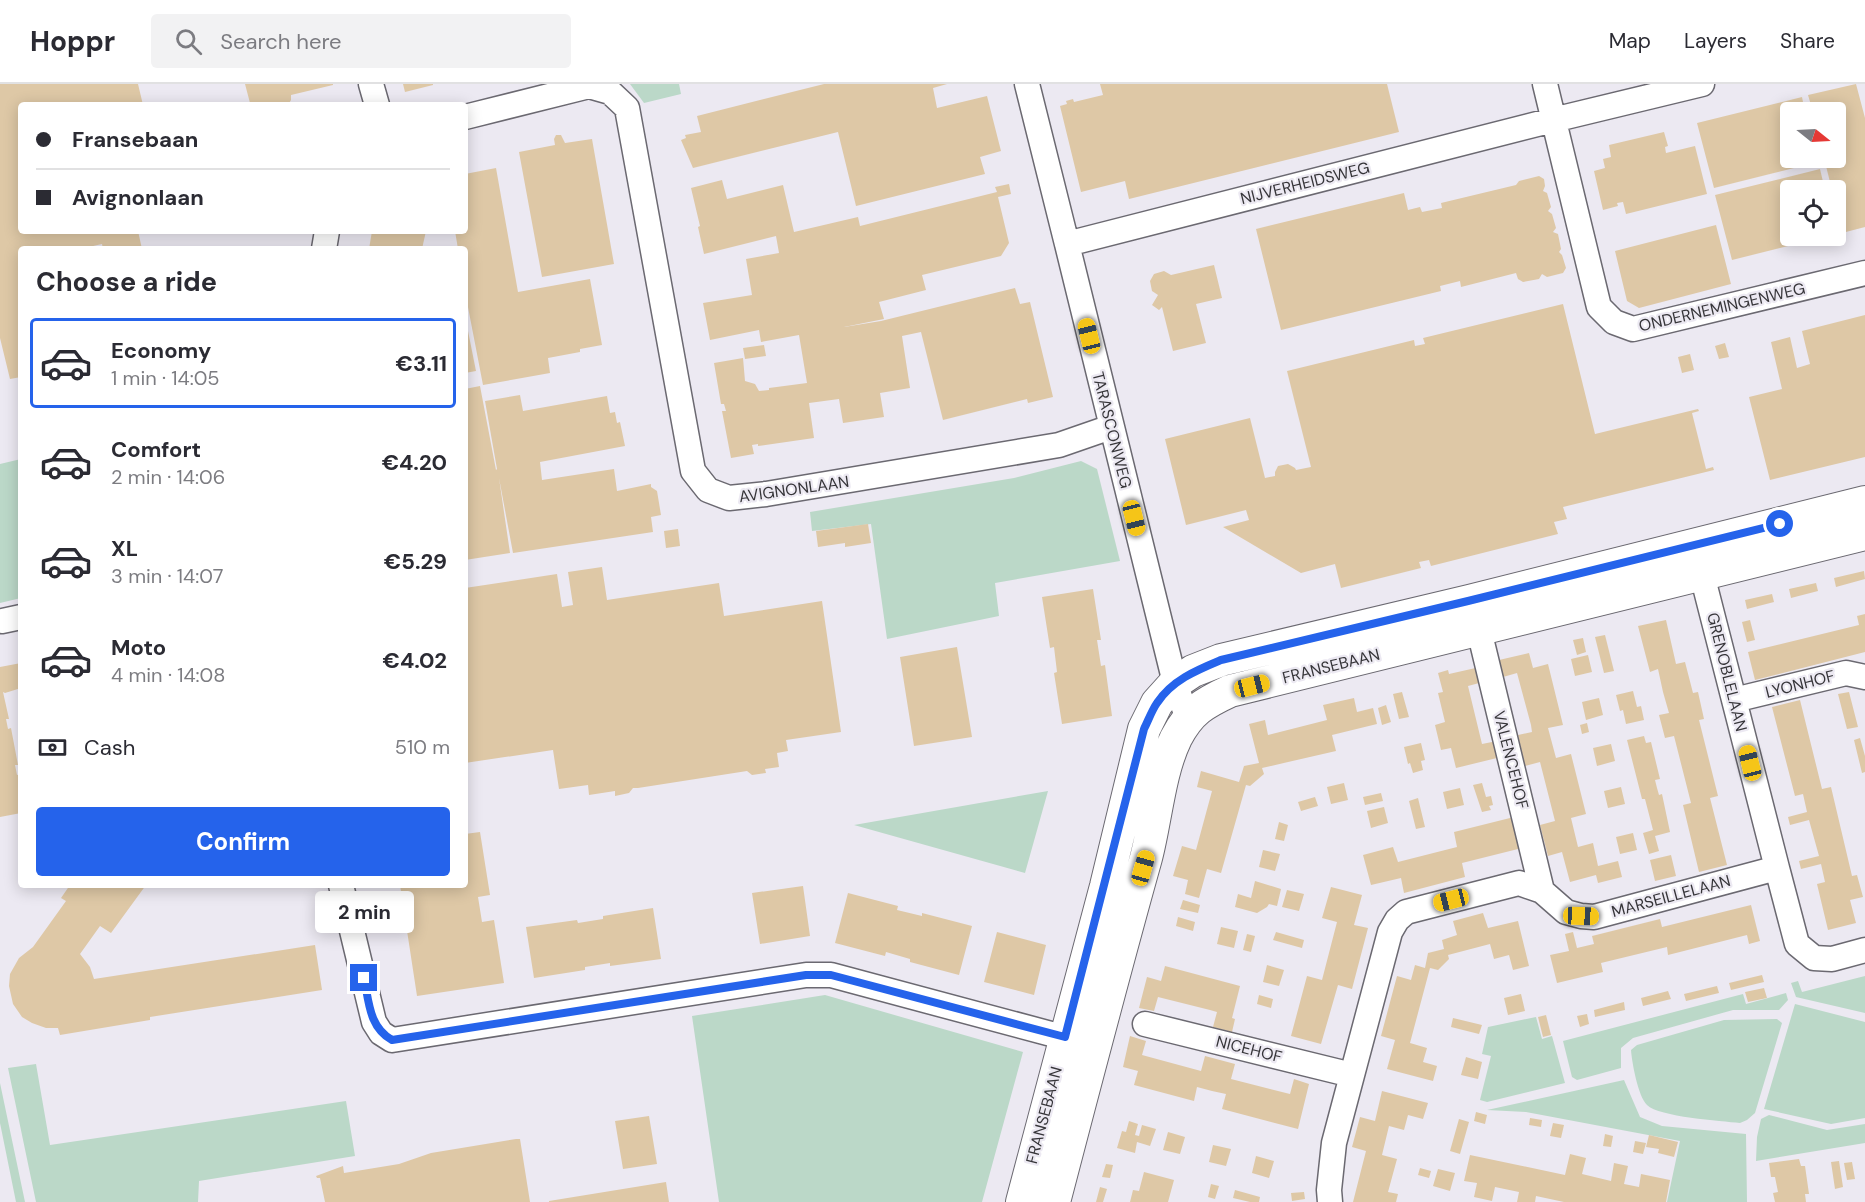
<!DOCTYPE html>
<meta charset="utf-8">
<style>
:root{--surface:#fff;--page:#f2f2f3;--text:#2b2b33;--muted:#7c7c81;--line:#e1e1e2;--accent:#2563eb}
body{margin:0;font-family:"DM Sans",sans-serif;background:var(--page);color:var(--text);height:100vh;display:flex;flex-direction:column;font-size:22px;white-space:nowrap}
*{box-sizing:border-box;margin:0}
p{font-size:20px;color:var(--muted)}
.icon{flex:none;width:33px;height:33px;fill:none;stroke:currentColor;stroke-width:2;stroke-linecap:round;stroke-linejoin:round}
.map{position:relative;flex:1;overflow:hidden}
.details{position:absolute;left:18px;top:162px;width:450px;height:642px;display:flex;flex-direction:column;background:var(--surface);border-radius:6px;box-shadow:0 3px 15px #0003}
.details>*{flex:none}
.hud{position:absolute;left:18px;top:18px;width:450px;height:132px;border-radius:6px;box-shadow:0 3px 15px #0003;display:grid;align-content:center;height:132px;padding:0 18px;background:var(--surface)}
.needle{width:39px;rotate:108deg}
.controls{position:absolute;left:1780px;top:18px;display:grid;gap:12px}
.controls a{display:grid;place-items:center;width:66px;height:66px;border-radius:6px;background:var(--surface);box-shadow:0 3px 15px #0003;font-size:30px}
.end{position:absolute;width:27px;height:27px;margin:-14px;border:8px solid #2563eb;background:#fff;box-shadow:0 0 0 3px #fff}
.from{border-radius:50%}
.bubble{position:absolute;height:42px;border-radius:6px;background:var(--surface);box-shadow:0 3px 15px #0003;font-size:20px;font-weight:700;line-height:42px;text-align:center}
.car{position:absolute;width:18px;height:36px;margin:-18px -9px;border-radius:8px;box-shadow:0 0 4px 2px #0007;background:linear-gradient(#f5c518 24%,#345 0 40%,#f5c518 0 76%,#345 0 86%,#f5c518 0)}
.hud b{display:flex;align-items:center;gap:21px;height:57px;font-size:22px}
.hud b+b{border-top:2px solid var(--line)}
.hud i{width:15px;height:15px;background:var(--text)}
ul{padding:0;list-style:none}
li{display:flex;align-items:center;gap:18px;height:90px;margin:0 12px 9px;padding:0 6px;border:3px solid transparent;border-radius:6px}
li div{flex:1}
li b{display:block;font-size:22px}
li em{font-style:normal;font-weight:700}
li.current{border-color:var(--accent)}
li>.icon{width:54px;height:54px;stroke-width:1.5}
h2{padding:0 18px;font-size:27px;line-height:72px}
.pay{display:flex;align-items:center;gap:15px;height:66px;padding:0 18px;font-size:22px}
.pay p{margin-inline-start:auto}
.cta{display:flex;gap:12px;margin-top:auto;padding:12px 18px}
.cta a{flex:1;height:69px;border-radius:6px;background:var(--accent);color:#fff;font-size:24px;font-weight:700;line-height:69px;text-align:center}
header{display:flex;align-items:center;gap:36px;box-sizing:border-box;height:84px;padding:0 30px;background:var(--surface);border-bottom:2px solid var(--line)}
header strong{font-size:28px}
nav{display:flex;gap:33px;margin-inline-start:auto;font-size:21px}
.search{width:420px;height:54px;background:var(--page);display:flex;align-items:center;gap:15px;box-sizing:border-box;padding:0 21px;border-radius:6px;color:var(--muted);font-size:22px}
.map>svg:first-child{display:block}
.green{fill:#bbd8c8}
.building{fill:#dec8a6}
.lines{fill:none;stroke-linecap:round;stroke-linejoin:round}
.minor-casing{stroke:#6b6971;stroke-width:27}
.tertiary-casing{stroke:#6b6971;stroke-width:34}
.minor{stroke:#fff;stroke-width:24}
.tertiary{stroke:#fff;stroke-width:32}
.route{stroke:#2563eb;stroke-width:8}
.labels{text-anchor:middle;dominant-baseline:central;stroke-width:4.5;stroke-linejoin:round;paint-order:stroke}
.street-label{font-size:16px;fill:#363539;stroke:#ece9f2}
</style>
<header>
<strong>Hoppr</strong>
<div class="search"><svg class="icon" aria-label="search" viewBox="0 0 24 24"><circle cx="10" cy="10" r="6"/><path d="M15 15l6 6"/></svg>Search here</div>
<nav><a>Map</a><a>Layers</a><a>Share</a></nav>
</header>
<div class="map">
<svg width="1865" height="1118" viewBox="0 0 1865 1118">
<rect width="100%" height="100%" fill="#ece9f2"/>
<path class="green" d="M630 0H679L681 10 644 19Z
M21 375V514L0 519V380Z
M1081 377 1097 385 1120 477 995 499 999 532 887 555 871 440 812 447 810 428 1014 394Z
M1048 707 1025 789 854 741Z
M1865 892V929L1796 913 1791 899 1798 897 1802 908Z
M1786 909 1788 916 1779 926H1733L1633 954 1621 964V984L1577 996 1572 993 1563 957 1743 910 1746 920Z
M825 911 1023 968 982 1118H719L692 932Z
M1795 920 1865 938V1034L1831 1040 1764 1025Z
M1536 933 1542 955 1552 952 1565 999 1487 1018 1480 1016 1491 972 1482 970 1488 943Z
M1777 935 1782 939 1755 1029 1747 1036 1740 1039C1721 1037 1659 1033 1647 1021 1638 1012 1632 979 1631 966L1637 961 1724 936Z
M36 980 50 1061 346 1017 355 1072 199 1097 198 1118H36L8 984Z
M1624 996 1640 1033 1662 1042 1746 1050 1747 1118H1667L1680 1057 1526 1028 1487 1026Z
M0 999 25 1118H16L0 1039Z
M1769 1031 1827 1046 1865 1040V1059L1756 1077 1757 1053 1761 1035Z"/>
<path class="building" d="M0 0H138L143 21H21V147H138L142 165H103L102 160 80 165H21V293L10 295 0 254Z
M245 0H333V1L291 11V16L288 21H244L250 19Z
M403 0H433V1L405 8Z
M824 0H947L933 4 937 24 987 12 1001 67 980 73 985 90 856 122 838 48 693 84 681 56 686 54 685 51 701 48 697 32Z
M1100 0H1387L1399 48 1129 115 1125 97 1081 108 1060 22 1067 20 1066 17 1073 15 1074 18 1103 11Z
M1856 0 1865 34V143L1842 149 1836 122V106H1832L1824 74H1836V28H1813L1808 11Z
M1802 13 1805 28H1791V74H1817L1818 78 1714 104 1697 39Z
M1664 48 1668 62 1665 63 1666 69 1695 62 1707 110 1626 130 1623 118 1617 119 1618 122 1603 126 1594 87 1605 84 1603 75 1611 73 1609 61Z
M556 51H561L565 59 592 55 614 180 542 193 519 68 555 61 554 55Z
M496 84 518 208 590 195 602 261 580 265V268L548 274 550 289 483 301 467 218 465 165H458L455 147H465V90Z
M1820 85 1825 106H1791V152H1828L1732 176 1715 111Z
M1539 92 1544 95 1545 102 1543 107 1547 109 1551 123 1548 127 1552 130 1556 144 1553 148 1558 150 1561 165 1559 168 1562 171 1566 184 1563 189 1547 193 1542 190 1539 195 1523 198 1518 195 1516 189 1461 203 1460 197 1440 202 1441 207 1281 246 1256 145 1404 109 1408 126 1420 123 1422 128 1442 124 1441 119 1516 101 1519 97Z
M722 96 727 115 783 101 794 148 858 133 860 142 997 108 995 103 1009 100 1011 110 998 113 1009 159 1001 172 922 191 926 206 879 218 884 235 844 243 881 237 1015 204 1020 220 1030 218 1053 313 1028 319 1027 315 943 336 921 248 902 252 910 304 880 309 884 333 843 339 839 315 809 319 814 354 758 362V360L752 361 754 370 731 374 722 327H726L724 320H721L714 279 743 274 745 297 755 300 759 307 769 306V304L807 299 799 251 761 258 759 246 710 256 703 219 752 211 746 175 779 169 776 152 704 170 698 143 700 142 691 104Z
M1716 141 1731 200 1639 224 1627 217 1615 167Z
M372 147H426L422 165H369Z
M1214 181 1222 214 1196 220 1206 259 1173 267 1162 223 1159 226 1152 221 1158 211 1152 207 1150 197 1154 190 1164 187 1171 191Z
M1563 220 1595 350 1698 325 1699 327 1692 329 1706 385 1713 383 1714 386 1563 423 1567 435 1554 438 1558 450 1431 482 1429 476 1419 478 1421 484 1341 504 1335 480 1301 489 1223 443 1249 436 1246 426 1186 441 1165 355 1250 334 1265 394 1275 392V388L1278 382 1288 380 1295 384 1296 386 1311 383 1287 287 1414 256 1415 262 1425 260 1423 254Z
M1865 231V373L1770 396 1749 313 1782 305 1771 258 1790 253 1797 284 1810 280 1802 247Z
M465 232 476 287 465 289Z
M1725 259 1729 273 1719 275 1715 262Z
M764 261 766 272 745 275 743 264Z
M1690 270 1694 286 1682 289 1678 273Z
M480 302 496 386 497 385 485 317 520 311 523 327 607 312 610 329 615 328 617 339 620 338 625 362 540 378 542 396 614 385 617 407 651 400V403L657 407 661 431 651 433 653 448 513 469 499 394 510 469 465 476V305Z
M868 440 871 459 845 463V459L818 463 816 447Z
M678 445 680 462 666 464 664 447Z
M602 483 607 516 719 499 724 532 822 517 841 648 786 656 788 667 777 669 779 683 765 685 766 689 752 691 747 687 638 704H633L629 709 615 712V707L589 711 588 701 559 705 553 666 465 679V504L557 490 562 523 573 521 568 488Z
M1864 487 1865 495 1836 503 1834 494Z
M1816 499 1818 507 1791 514 1789 505Z
M1093 505 1101 556H1097L1101 582 1105 581 1112 632 1062 640 1054 589 1057 588 1054 563 1050 564 1042 513Z
M1772 510 1774 518 1747 525 1745 516Z
M1865 530V568L1755 596 1748 568 1859 541 1857 532Z
M1666 536 1676 580 1685 578 1693 609 1698 608 1704 635 1699 636 1718 712 1710 714 1727 781 1699 788 1683 721 1691 719 1674 652 1665 654 1659 631 1669 629 1663 608 1658 585 1650 588 1638 542Z
M1750 536 1755 556 1747 558 1742 538Z
M1605 551 1614 587 1604 589 1595 553Z
M1583 554 1586 568 1577 571 1573 556Z
M957 563 972 653 914 662 900 573Z
M1529 569 1533 584 1548 580 1563 641 1548 644 1556 674 1571 670 1586 730 1571 734 1578 763 1593 759 1598 782 1618 777 1622 793 1598 799 1596 791 1570 798 1562 768 1548 772 1540 741 1555 737 1540 678 1525 682 1518 651 1532 648 1531 641 1517 589 1503 593 1499 576Z
M1588 571 1592 588 1575 592 1571 575Z
M21 579V604L5 609 3 608 9 635H6L8 645 11 644 18 681H15L17 691 20 690 21 694V729L0 733V583Z
M1480 583 1483 598 1468 602 1482 660 1497 657 1501 673 1456 684 1451 664 1441 666 1435 641 1445 638 1438 609 1443 608 1438 589 1448 586 1449 590Z
M1633 607 1637 623 1641 622 1644 636 1626 640 1623 626 1620 627 1616 611Z
M1402 608 1409 633 1399 635 1393 610Z
M1849 608 1858 643 1847 645 1838 610Z
M1354 614 1357 628 1373 624 1377 640 1332 651 1336 667 1262 684 1264 690 1250 702 1246 701 1221 789 1207 785 1199 814 1185 810 1188 796 1173 792 1182 762 1196 766 1212 707 1197 703 1201 687 1239 698 1244 682 1259 679 1249 640 1265 636 1268 651 1327 636 1323 621Z
M1599 614 1603 631 1586 636 1582 618Z
M1800 616 1822 705 1831 703 1852 792 1857 791 1863 813 1850 816 1856 839 1828 846 1817 800 1825 798 1821 780 1801 785 1799 777 1819 772 1809 736 1790 741 1788 733 1807 728 1803 710 1795 712 1772 623Z
M1386 621 1391 638 1382 641 1378 624Z
M1587 639 1589 648 1582 650 1580 641Z
M1644 652 1646 659 1651 658 1660 695 1655 696 1657 704 1659 711 1662 710 1670 748 1655 752 1659 767 1649 770 1643 749 1653 746 1645 715H1642L1627 656Z
M1860 654 1865 672V688L1862 689 1854 656Z
M1421 659 1425 676 1421 677 1423 686 1413 689 1410 679 1408 680 1404 663Z
M1611 660 1615 677 1597 682 1593 664Z
M1344 699 1348 716 1331 720 1327 703Z
M1482 699 1486 713 1491 712 1493 721 1489 722 1491 726 1482 728 1473 701Z
M1621 703 1625 720 1608 724 1604 707Z
M1460 704 1464 721 1447 725 1443 708Z
M1381 709 1383 717 1365 721 1363 713Z
M1315 713 1318 722 1301 727 1298 718Z
M1418 714 1425 743 1416 745 1409 717Z
M1384 723 1388 739 1371 744 1367 727Z
M1514 733 1522 764 1462 779 1465 793 1404 809 1401 794 1371 801 1363 771 1393 763 1398 778 1457 763 1454 748Z
M1279 738 1288 741 1284 757 1275 755Z
M480 748 490 811 478 813 482 838 494 836 504 899 417 912 400 801H465V750Z
M1633 749 1637 766 1620 770 1616 753Z
M1263 766 1280 770 1275 787 1259 783Z
M1671 771 1676 792 1655 797 1650 776Z
M1255 797 1281 805 1277 822 1269 820 1267 823 1257 829 1235 823 1238 810 1251 814Z
M70 801H146L111 849 100 842 80 870 90 883 94 895 315 861 322 906 150 933V936L60 951 58 944H46L32 939 22 933 13 920 9 902 10 890 19 874 33 863 66 817 61 814Z
M803 802 810 852 760 860 752 809Z
M1331 803 1362 811 1354 841 1368 844 1352 905 1338 901 1321 960 1291 952 1307 892 1322 896 1337 838 1322 834Z
M1287 806 1304 810 1299 827 1282 823Z
M848 809 898 822 897 826 922 832V829L972 842 959 891 910 878V875L886 868 885 872 835 859Z
M1183 816 1200 821 1198 829 1180 825Z
M1751 821 1760 857 1749 860 1747 851 1668 871 1667 863 1601 879 1603 888 1557 899 1550 871 1569 867 1565 850 1573 848 1577 864 1594 860 1592 852 1660 835 1662 843Z
M653 824 661 875 610 882V879L585 883V886L534 894 526 843 577 836 578 839 603 835V832Z
M1483 829 1488 844 1518 837 1529 882 1513 886 1509 871 1494 875 1490 860 1448 871 1449 875 1438 886 1430 884 1410 959 1427 964 1423 978 1437 982 1433 997 1387 985 1395 956 1381 952 1397 892 1411 896 1415 881 1425 884 1428 869 1444 865 1442 856 1457 851 1453 837Z
M1178 833 1195 838 1193 847 1176 842Z
M1221 843 1238 847 1234 864 1217 860Z
M997 848 1046 861 1034 911 984 898Z
M1276 848 1304 856 1302 864 1273 856Z
M1247 850 1255 852 1251 868 1243 866Z
M1267 881 1284 886 1279 902 1263 898Z
M1165 882 1240 902 1232 934 1235 935 1232 948 1213 943 1217 928 1210 926 1158 913 1154 927 1139 924 1147 893 1161 897Z
M1762 891 1764 898 1731 906 1729 899Z
M1717 902 1719 909 1686 917 1684 910Z
M1764 904 1767 914 1748 918 1745 908Z
M1668 907 1671 915 1643 922 1641 914Z
M1521 910 1525 927 1508 931 1504 914Z
M1259 911 1273 915 1271 924 1257 920Z
M1624 918 1625 926 1595 933 1594 926Z
M1587 930 1589 940 1580 943 1577 932Z
M1546 931 1551 951 1543 953 1538 933Z
M1453 934 1482 941 1479 950 1451 943Z
M1130 952 1146 957 1142 971 1201 987 1205 972 1235 980 1231 995 1290 1010 1294 995 1309 1000 1298 1045 1222 1025 1226 1010 1212 1007 1197 1003 1194 1017 1134 1001 1138 987 1123 983Z
M1466 973 1482 978 1478 995 1461 991Z
M1382 1007 1428 1019 1423 1035 1408 1031 1404 1046 1389 1042 1382 1071 1397 1075 1388 1108 1398 1110 1396 1118H1353L1366 1067 1352 1063 1360 1033 1375 1037Z
M1476 1028 1487 1031 1485 1040 1474 1037Z
M649 1032 657 1080 623 1085 615 1037Z
M1530 1034 1542 1036 1541 1043 1529 1041Z
M1459 1035 1469 1038 1460 1070 1450 1067Z
M1129 1037 1138 1040 1135 1051 1139 1052 1142 1041 1156 1045 1150 1062 1137 1058 1135 1069 1117 1064 1122 1047 1126 1048Z
M1553 1039 1564 1041 1561 1054 1550 1052Z
M1168 1048 1185 1053 1180 1070 1163 1066Z
M1605 1050 1613 1052 1611 1063 1603 1062Z
M1649 1051 1678 1058 1674 1073 1658 1069 1659 1065 1646 1063Z
M516 1055H520L530 1118H325L320 1094H317L316 1092 343 1082 344 1089 399 1080 431 1069Z
M1635 1057 1646 1059 1643 1070 1633 1068Z
M1213 1061 1231 1065 1226 1082 1209 1078Z
M1570 1070 1586 1074 1582 1090 1611 1097 1614 1079 1628 1082 1624 1100 1639 1103 1641 1090 1670 1096 1666 1118H1564L1536 1112 1535 1118H1517L1519 1108 1495 1103 1492 1117 1474 1113 1477 1099 1464 1097 1470 1071 1565 1091Z
M1256 1072 1274 1077 1269 1094 1252 1089Z
M1799 1075 1801 1082H1805L1809 1110H1805L1806 1118H1775L1773 1109 1778 1108 1775 1093H1771L1769 1079Z
M1839 1077 1843 1103 1835 1105 1831 1078Z
M1852 1078 1855 1095 1847 1096 1844 1079Z
M1106 1080 1113 1081 1110 1094 1102 1093Z
M1420 1084 1431 1087 1429 1094 1418 1091Z
M1438 1085 1455 1089 1450 1107 1433 1102Z
M1144 1088 1174 1096 1168 1118H1130L1133 1106 1139 1107Z
M666 1098 669 1118H549V1117Z
M1211 1100 1219 1102 1215 1115 1208 1113Z
M1100 1103 1107 1105 1103 1118H1096Z
M1235 1106 1260 1113 1259 1118H1250L1233 1114Z
M1304 1108 1305 1115 1292 1117 1291 1109Z"/>
<g class="lines">
<g class="minor-casing">
<path id="minor" d="M371 0 377 21
M1027 0 1067 160 1553 36 1702 0
M1545 0 1599 223 1614 238 1633 245 1865 189
M465 33 589 2 610 8 627 24 693 387 708 406 729 414 766 410 1059 361 1111 343
M1067 160 1175 599 1188 635
M324 165 327 147
M1698 475 1777 784
M2 537 21 533
M1479 546 1542 807
M1734 616 1846 589 1865 593
M341 801 374 938 381 949 392 956 806 891H831L1081 958
M1145 940 1352 991
M1330 1118 1329 1106 1334 1059 1390 848 1397 836 1406 828 1519 799 1542 807 1566 828 1581 832 1594 833 1777 784 1797 860 1814 874 1832 875 1865 866"/>
</g>
<g class="tertiary-casing">
<path id="tertiary" d="M1022 1118 1106 802 1144 645 1157 619 1175 599 1193 587 1221 576 1469 517 1865 418
M1054 1118C1084 1003 1114 888 1146 774 1156 736 1159 689 1176 654 1190 627 1204 619 1230 607L1865 450"/>
</g>
<use href="#minor" class="minor"/>
<use href="#tertiary" class="tertiary"/>
</g>
<g class="lines">
<path class="route" d="M364 894C369 918 369 943 392 956L806 891H831L1065 953 1144 645C1148 637 1152 626 1157 619 1172 596 1197 586 1221 576L1468 517 1780 440"/>
</g>
<g class="labels">
<g class="street-label">
<text transform="translate(1305 99) rotate(-14)">NIJVERHEIDSWEG</text>
<text transform="translate(1722 223) rotate(-13)">ONDERNEMINGENWEG</text>
<text transform="translate(1112 346) rotate(76)">TARASCONWEG</text>
<text transform="translate(794 405) rotate(-8)">AVIGNONLAAN</text>
<text transform="translate(1331 582) rotate(-14)">FRANSEBAAN</text>
<text transform="translate(1727 588) rotate(76)">GRENOBLELAAN</text>
<text transform="translate(1800 600) rotate(-14)">LYONHOF</text>
<text transform="translate(1511 676) rotate(76)">VALENCEHOF</text>
<text transform="translate(1671 812) rotate(-15)">MARSEILLELAAN</text>
<text transform="translate(1249 965) rotate(14)">NICEHOF</text>
<text transform="translate(1044 1031) rotate(-75)">FRANSEBAAN</text>
</g>
</g>
</svg>
<div class="controls">
<a><svg class="needle" viewBox="-14 -14 28 28"><path d="M0-13l5 13h-10z" fill="#e53935"/><path d="M0 13l5-13h-10z" fill="#7c7c81"/></svg></a>
<a><svg class="icon" aria-label="locate" viewBox="0 0 24 24"><circle cx="12" cy="12" r="6"/><path d="M12 2v4M12 18v4M2 12h4M18 12h4"/></svg></a>
</div>
<i class="end from" style="left:1780px;top:440px"></i>
<i class="end" style="left:364px;top:894px"></i>
<div class="bubble" style="left:315px;top:807px;width:99px">2 min</div>
<i class="car" style="left:1089px;top:252px;rotate:346deg"></i>
<i class="car" style="left:1134px;top:434px;rotate:166deg"></i>
<i class="car" style="left:1252px;top:602px;rotate:76deg"></i>
<i class="car" style="left:1750px;top:679px;rotate:346deg"></i>
<i class="car" style="left:1143px;top:784px;rotate:16deg"></i>
<i class="car" style="left:1451px;top:816px;rotate:256deg"></i>
<i class="car" style="left:1581px;top:832px;rotate:92deg"></i>
<div class="hud">
<b><i class="from"></i>Fransebaan</b>
<b><i></i>Avignonlaan</b>
</div>
<section class="details">
<h2>Choose a ride</h2>
<ul>
<li class="current"><svg class="icon" aria-label="car" viewBox="0 0 24 24"><path d="M5 17H2v-5l4-1 3-4h7l3 4 3 1v5h-3M9 17h6M6 11h13"/><circle cx="7" cy="17" r="2"/><circle cx="17" cy="17" r="2"/></svg><div><b>Economy</b><p>1 min · 14:05</p></div><em>€3.11</em></li>
<li><svg class="icon" aria-label="car" viewBox="0 0 24 24"><path d="M5 17H2v-5l4-1 3-4h7l3 4 3 1v5h-3M9 17h6M6 11h13"/><circle cx="7" cy="17" r="2"/><circle cx="17" cy="17" r="2"/></svg><div><b>Comfort</b><p>2 min · 14:06</p></div><em>€4.20</em></li>
<li><svg class="icon" aria-label="car" viewBox="0 0 24 24"><path d="M5 17H2v-5l4-1 3-4h7l3 4 3 1v5h-3M9 17h6M6 11h13"/><circle cx="7" cy="17" r="2"/><circle cx="17" cy="17" r="2"/></svg><div><b>XL</b><p>3 min · 14:07</p></div><em>€5.29</em></li>
<li><svg class="icon" aria-label="car" viewBox="0 0 24 24"><path d="M5 17H2v-5l4-1 3-4h7l3 4 3 1v5h-3M9 17h6M6 11h13"/><circle cx="7" cy="17" r="2"/><circle cx="17" cy="17" r="2"/></svg><div><b>Moto</b><p>4 min · 14:08</p></div><em>€4.02</em></li>
</ul>
<div class="pay"><svg class="icon" aria-label="cash" viewBox="0 0 24 24"><path d="M3 7h18v10H3z"/><circle cx="12" cy="12" r="2"/></svg>Cash<p>510 m</p></div>
<div class="cta"><a>Confirm</a></div>
</section>
</div>
